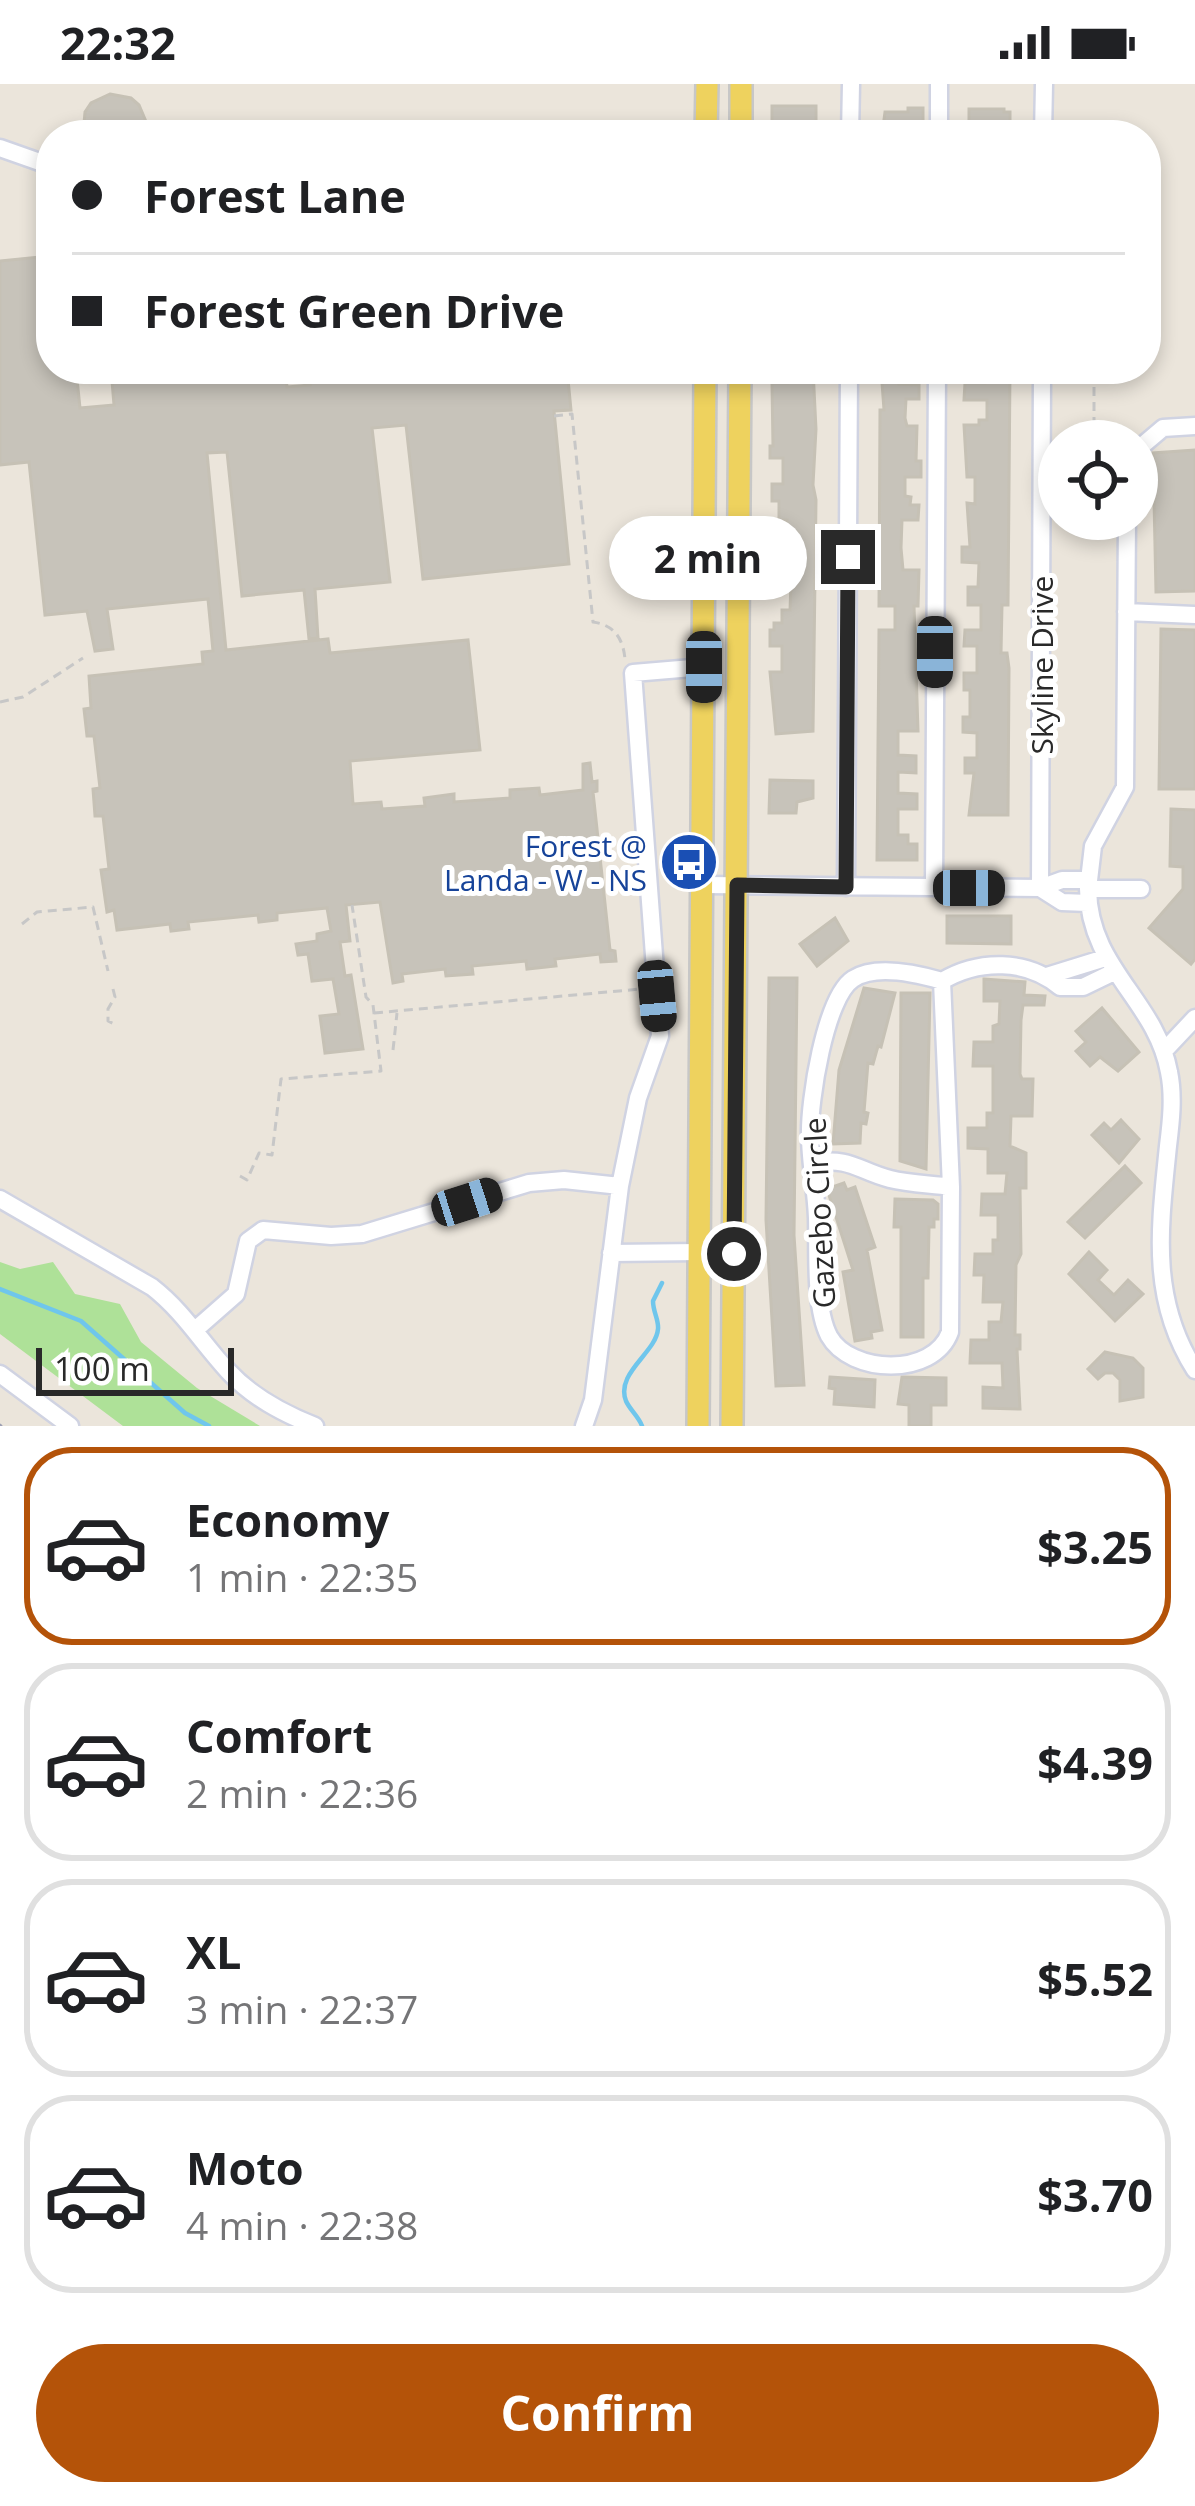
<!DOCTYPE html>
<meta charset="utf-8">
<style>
:root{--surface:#fff;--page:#f6f6f6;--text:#202124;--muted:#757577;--line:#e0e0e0;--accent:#b45309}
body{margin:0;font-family:"Open Sans",sans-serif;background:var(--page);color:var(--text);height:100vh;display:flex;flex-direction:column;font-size:45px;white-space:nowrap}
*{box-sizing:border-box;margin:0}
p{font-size:39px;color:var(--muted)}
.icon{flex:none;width:66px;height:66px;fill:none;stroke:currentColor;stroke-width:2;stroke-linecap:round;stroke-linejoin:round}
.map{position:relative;height:1342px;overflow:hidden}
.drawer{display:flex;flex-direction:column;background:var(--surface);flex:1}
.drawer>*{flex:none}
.guide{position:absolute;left:36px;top:36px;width:1125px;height:264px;border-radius:48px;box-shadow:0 6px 18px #0003;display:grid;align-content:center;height:264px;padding:0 36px;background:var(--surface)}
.tools{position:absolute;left:1038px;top:336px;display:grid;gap:24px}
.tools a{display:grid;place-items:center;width:120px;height:120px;border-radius:50%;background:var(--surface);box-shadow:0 6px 18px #0003;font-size:60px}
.scale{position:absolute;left:36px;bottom:30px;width:198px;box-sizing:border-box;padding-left:12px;border:6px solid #292929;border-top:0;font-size:33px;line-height:42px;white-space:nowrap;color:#292929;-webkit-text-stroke:9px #fff;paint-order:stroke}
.end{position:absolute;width:54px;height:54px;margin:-27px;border:15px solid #292929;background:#fff;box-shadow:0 0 0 6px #fff}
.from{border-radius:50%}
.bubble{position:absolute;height:84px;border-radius:42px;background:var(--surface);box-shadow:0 6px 18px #0003;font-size:39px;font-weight:700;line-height:84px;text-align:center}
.car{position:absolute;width:36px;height:72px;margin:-36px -18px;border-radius:15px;box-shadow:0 0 9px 3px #0007;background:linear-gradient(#222 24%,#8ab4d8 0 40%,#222 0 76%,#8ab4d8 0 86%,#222 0)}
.guide b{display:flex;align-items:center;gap:42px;height:114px;font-size:45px}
.guide b+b{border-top:3px solid var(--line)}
.guide i{width:30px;height:30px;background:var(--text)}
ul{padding:21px 0 0;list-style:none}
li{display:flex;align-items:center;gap:36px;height:198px;margin:0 24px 18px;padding:0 12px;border:6px solid var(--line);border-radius:48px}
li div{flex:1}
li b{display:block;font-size:45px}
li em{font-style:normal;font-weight:700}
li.current{border-color:var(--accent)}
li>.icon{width:108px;height:108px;stroke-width:1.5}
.cta{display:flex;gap:24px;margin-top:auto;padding:24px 36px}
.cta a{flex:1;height:138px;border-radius:72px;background:var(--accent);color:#fff;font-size:48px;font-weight:700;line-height:138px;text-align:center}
.status{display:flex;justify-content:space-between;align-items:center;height:84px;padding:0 60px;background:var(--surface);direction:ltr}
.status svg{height:33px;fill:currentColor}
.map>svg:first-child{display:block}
.green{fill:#aee198}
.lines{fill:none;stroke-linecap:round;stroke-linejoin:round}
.stream{stroke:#6fc6ec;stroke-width:4.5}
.building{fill:#c7c3ba;stroke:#c6c1b5;stroke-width:3}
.minor-casing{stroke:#d0d3e2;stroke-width:21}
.major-casing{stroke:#c7c7c7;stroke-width:26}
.path{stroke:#c7c7c7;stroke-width:3;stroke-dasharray:9 6;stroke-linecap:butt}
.minor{stroke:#fff;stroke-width:16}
.major{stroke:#eed25e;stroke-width:21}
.tram{stroke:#9ea0b3;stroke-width:3}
.route{stroke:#292929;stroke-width:15}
.labels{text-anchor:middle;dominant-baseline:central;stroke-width:10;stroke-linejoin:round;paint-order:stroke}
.street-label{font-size:30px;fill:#292929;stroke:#fff}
.transit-label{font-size:30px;fill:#164399;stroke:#fff;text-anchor:end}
</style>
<div class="status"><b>22:32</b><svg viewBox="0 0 49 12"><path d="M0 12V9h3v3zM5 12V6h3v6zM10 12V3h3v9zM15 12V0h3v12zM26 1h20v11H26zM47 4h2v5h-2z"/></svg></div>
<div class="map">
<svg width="1195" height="1342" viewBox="0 0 1195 1342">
<rect width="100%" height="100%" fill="#ebe5db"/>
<path class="green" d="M0 1178 20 1185 53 1178 75 1210 120 1220 141 1258 197 1304 260 1342H123L0 1250Z"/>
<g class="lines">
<path class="stream" d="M0 1205 81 1237 185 1329 209 1342
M642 1342C639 1333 630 1326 626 1317 615 1289 656 1269 658 1245 659 1236 653 1228 653 1217L662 1199"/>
</g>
<path class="building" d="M110 10 131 14 139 21 147 40 146 51H83L85 28 91 19Z
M772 22H816V51H785V38H772Z
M908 24H923V41L905 40V51H882L885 28H908Z
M969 25H1004V28H1010V51H978V41H969Z
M51 172V285H76L80 324 114 321 111 285H285L287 303 310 301 309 285H474L475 294 501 291V285H567L571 326 554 327 569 480 423 495 406 341 372 344 390 498 315 505 318 554 309 555 304 506 242 512 227 368 207 369 226 566 328 555 330 569 468 556 480 666 350 677 353 720 381 718 382 725 425 722 424 714 454 710V718L510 714V706L539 704 540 711 583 706V680L590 679 592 698 597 697V707L593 708 610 866 615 867 616 877 601 878 600 870 555 875 556 882 527 885 526 877 472 882 473 890 446 892 445 885 402 890 403 897 393 899 380 818 346 821 350 857 340 858 345 892 351 891 363 965 325 969 320 932 339 930 333 895 312 897 308 870 298 871 296 860 317 857V850L331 847 327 824 277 829V836L259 838 258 831 188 838 189 845 171 847 170 840 117 846 114 826 107 828 101 786 109 785 103 732H95L93 705 100 704 94 652H87L84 625 91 624 89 592 203 580 202 568 213 567 208 515 107 525 113 565 95 567 87 527 45 531 29 378 0 381V177Z
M788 285H813L816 345 813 401 816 416 813 647 776 650 770 588H782V562H770V546H774V539H782V526H790L791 498H785L786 476H772V461H787V436H779V417H772V400H783V374H770V362H773L772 299H788Z
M881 285H900L899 300 919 301V315H906L905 334 907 342H917L916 377H921V393H905V412L911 413 910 421H919L918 436H902L901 464 903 486H919L918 522H914L918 647H898V671L916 672V689L898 688V709L917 710V725H898V751H908V760H917V776H877L879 546H895V522H879L880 326H884Z
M985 285H1010L1008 521H1002L1001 569H1007L1009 584 1008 731H969L974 689H965V674H977V649L963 648V633H970V606H964V589H977V562H964L965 546H981V521H968V503H978L979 479 962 478V463H970L967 419 975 420V393H967L964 341H979V336H987V316H964L965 299H985Z
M1195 366V507L1156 508 1153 369Z
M1161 545 1195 546V705H1159Z
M770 696 813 697V714L797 718 796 729H769Z
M1171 725 1195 726V875L1191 880 1149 844 1183 805V783L1170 782Z
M947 832H1011V860L947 859Z
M835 834 848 857 817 882 800 860Z
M769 894H797L794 1151 804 1301 776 1302 766 1136Z
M984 895 1025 898 1024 911 1045 912 1044 921H1023L1021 936 1020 990 1022 995H1033L1032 1032H1011L1010 1062 1026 1069V1104H1020L1021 1170 1016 1181 1015 1251H1020V1265H1017L1020 1325 983 1324V1303L1003 1304 1002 1279H970L971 1256H989V1238H1001L1003 1218H983L984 1191H974L975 1170H993V1156H998V1131H981L982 1110H1005L1007 1089H988V1065L968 1064V1044H987V1029H993V982H973L974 958H993V942L999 940 1000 917H984Z
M864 904 895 909 881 963 878 962 873 980 868 979 864 1028 868 1029 866 1040 861 1039 860 1059 833 1060 839 986Z
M901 909H930L926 1085 900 1077Z
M1102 924 1139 968 1118 987 1100 973 1090 982 1076 967 1086 958 1076 947Z
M1121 1036 1139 1055 1119 1079 1092 1051 1104 1039 1111 1046Z
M1125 1082 1141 1099 1085 1154 1068 1138Z
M844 1099 847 1106 855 1103 875 1163 867 1166 882 1246 871 1248 872 1254 855 1257 843 1188 853 1186 827 1105Z
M895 1115 933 1116 938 1120V1135H934V1143H929L928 1194H923V1253H901V1143H894Z
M1089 1168 1107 1186 1098 1196 1114 1211 1128 1196 1143 1210 1115 1237 1069 1190Z
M1105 1268 1133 1274 1143 1284V1313L1120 1317V1296L1113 1289H1105L1098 1295 1088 1285Z
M830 1293 875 1296 874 1323 834 1320 835 1305 829 1304Z
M902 1293 946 1294V1321H931V1342H909V1321L898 1320Z"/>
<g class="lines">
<g class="minor-casing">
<path id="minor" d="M850 51 851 0
M939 51V0
M1043 51 1044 0
M0 64 51 82
M1137 366 1163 344 1195 342
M1127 435 1125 703 1093 762 1088 805H1141
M1126 528 1195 531
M702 801 1040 804 1062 796H1088
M846 803 849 285
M934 803 937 285
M1040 804 1042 285
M1040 804 1062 818 1088 819
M1088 805C1089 885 1156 916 1169 988 1174 1012 1171 1038 1168 1062 1160 1142 1149 1214 1195 1286
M1047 892 1105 874
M942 897 951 1103 950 1248C933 1294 850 1290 829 1252 814 1223 818 1166 817 1134 816 1106 810 1079 810 1051 809 1018 825 913 853 895 876 880 918 890 942 897 979 875 1027 875 1060 903H1083L1114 888
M1164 967 1195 934
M812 1079C852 1073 856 1086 890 1095 910 1100 931 1100 951 1103
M0 1115 152 1203C183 1227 202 1259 228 1287 252 1313 282 1329 315 1342
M611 1169 699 1168
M195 1246 236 1210 248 1157 263 1146 331 1152 362 1150 529 1099 564 1096 620 1102
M0 1290 70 1342
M584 1342 593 1316 620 1102 638 1014 660 952 633 589 704 583"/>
</g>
<g class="major-casing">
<path id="major" d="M741 0V51
M706 51 707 0
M698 1342 705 285
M732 1342 740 285"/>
</g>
<path class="path" d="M554 332 572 330 593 538C614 541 623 554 625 575
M1094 357V285
M0 618 23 613 83 574
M22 840 37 828 93 823 108 887
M113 905 115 913 108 925V937L116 941
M374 929 641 905
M393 966 397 929
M240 1092 247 1096 259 1069 272 1071 281 995 381 987 373 921 366 913 352 821"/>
<use href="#minor" class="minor"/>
<use href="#major" class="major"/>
<path class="tram" d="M0 1341 1 1342"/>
</g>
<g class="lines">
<path class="route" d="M734 1170 737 801 846 803 848 473"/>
</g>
<defs>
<g id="bus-disc" transform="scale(3)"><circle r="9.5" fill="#1a4fb4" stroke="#fff"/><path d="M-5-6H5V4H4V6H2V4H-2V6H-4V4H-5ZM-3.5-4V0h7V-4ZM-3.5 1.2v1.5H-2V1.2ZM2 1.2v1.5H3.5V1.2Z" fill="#fff"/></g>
</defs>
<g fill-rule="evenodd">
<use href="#bus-disc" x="689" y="778"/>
</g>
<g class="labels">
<g class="street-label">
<text transform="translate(1041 581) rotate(-90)">Skyline Drive</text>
<text transform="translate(819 1129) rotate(-93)">Gazebo Circle</text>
</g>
<g class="transit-label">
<text x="647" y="761">Forest @<tspan x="647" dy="34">Landa - W - NS</tspan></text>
</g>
</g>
</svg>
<div class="tools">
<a><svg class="icon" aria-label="locate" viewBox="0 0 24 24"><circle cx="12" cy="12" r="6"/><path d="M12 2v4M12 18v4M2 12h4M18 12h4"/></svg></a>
</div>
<div class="scale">100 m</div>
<i class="end from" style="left:734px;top:1170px"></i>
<i class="end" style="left:848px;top:473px"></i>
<div class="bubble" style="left:609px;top:432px;width:198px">2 min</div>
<i class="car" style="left:935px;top:568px;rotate:180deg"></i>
<i class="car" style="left:704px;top:583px;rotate:180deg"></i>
<i class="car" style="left:969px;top:804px;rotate:90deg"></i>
<i class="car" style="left:657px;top:912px;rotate:175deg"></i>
<i class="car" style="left:467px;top:1118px;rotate:72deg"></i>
<div class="guide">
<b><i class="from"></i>Forest Lane</b>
<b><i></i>Forest Green Drive</b>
</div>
</div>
<section class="drawer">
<ul>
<li class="current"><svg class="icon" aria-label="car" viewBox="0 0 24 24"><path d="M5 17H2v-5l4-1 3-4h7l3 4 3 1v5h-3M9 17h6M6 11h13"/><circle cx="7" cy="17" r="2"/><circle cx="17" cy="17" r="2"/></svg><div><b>Economy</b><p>1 min · 22:35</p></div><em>$3.25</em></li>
<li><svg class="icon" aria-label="car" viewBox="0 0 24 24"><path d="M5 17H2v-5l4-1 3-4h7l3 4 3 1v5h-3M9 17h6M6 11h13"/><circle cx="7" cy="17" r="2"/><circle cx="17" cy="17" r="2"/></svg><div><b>Comfort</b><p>2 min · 22:36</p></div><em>$4.39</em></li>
<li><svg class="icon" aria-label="car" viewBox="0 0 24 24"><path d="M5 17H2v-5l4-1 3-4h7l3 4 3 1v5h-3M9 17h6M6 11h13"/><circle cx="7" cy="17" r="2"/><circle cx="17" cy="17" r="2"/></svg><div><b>XL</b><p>3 min · 22:37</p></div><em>$5.52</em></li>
<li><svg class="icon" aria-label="car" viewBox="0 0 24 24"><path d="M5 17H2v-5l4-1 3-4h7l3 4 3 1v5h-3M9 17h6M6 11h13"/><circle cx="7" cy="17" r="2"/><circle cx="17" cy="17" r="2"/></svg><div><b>Moto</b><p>4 min · 22:38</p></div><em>$3.70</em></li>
</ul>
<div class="cta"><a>Confirm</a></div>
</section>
